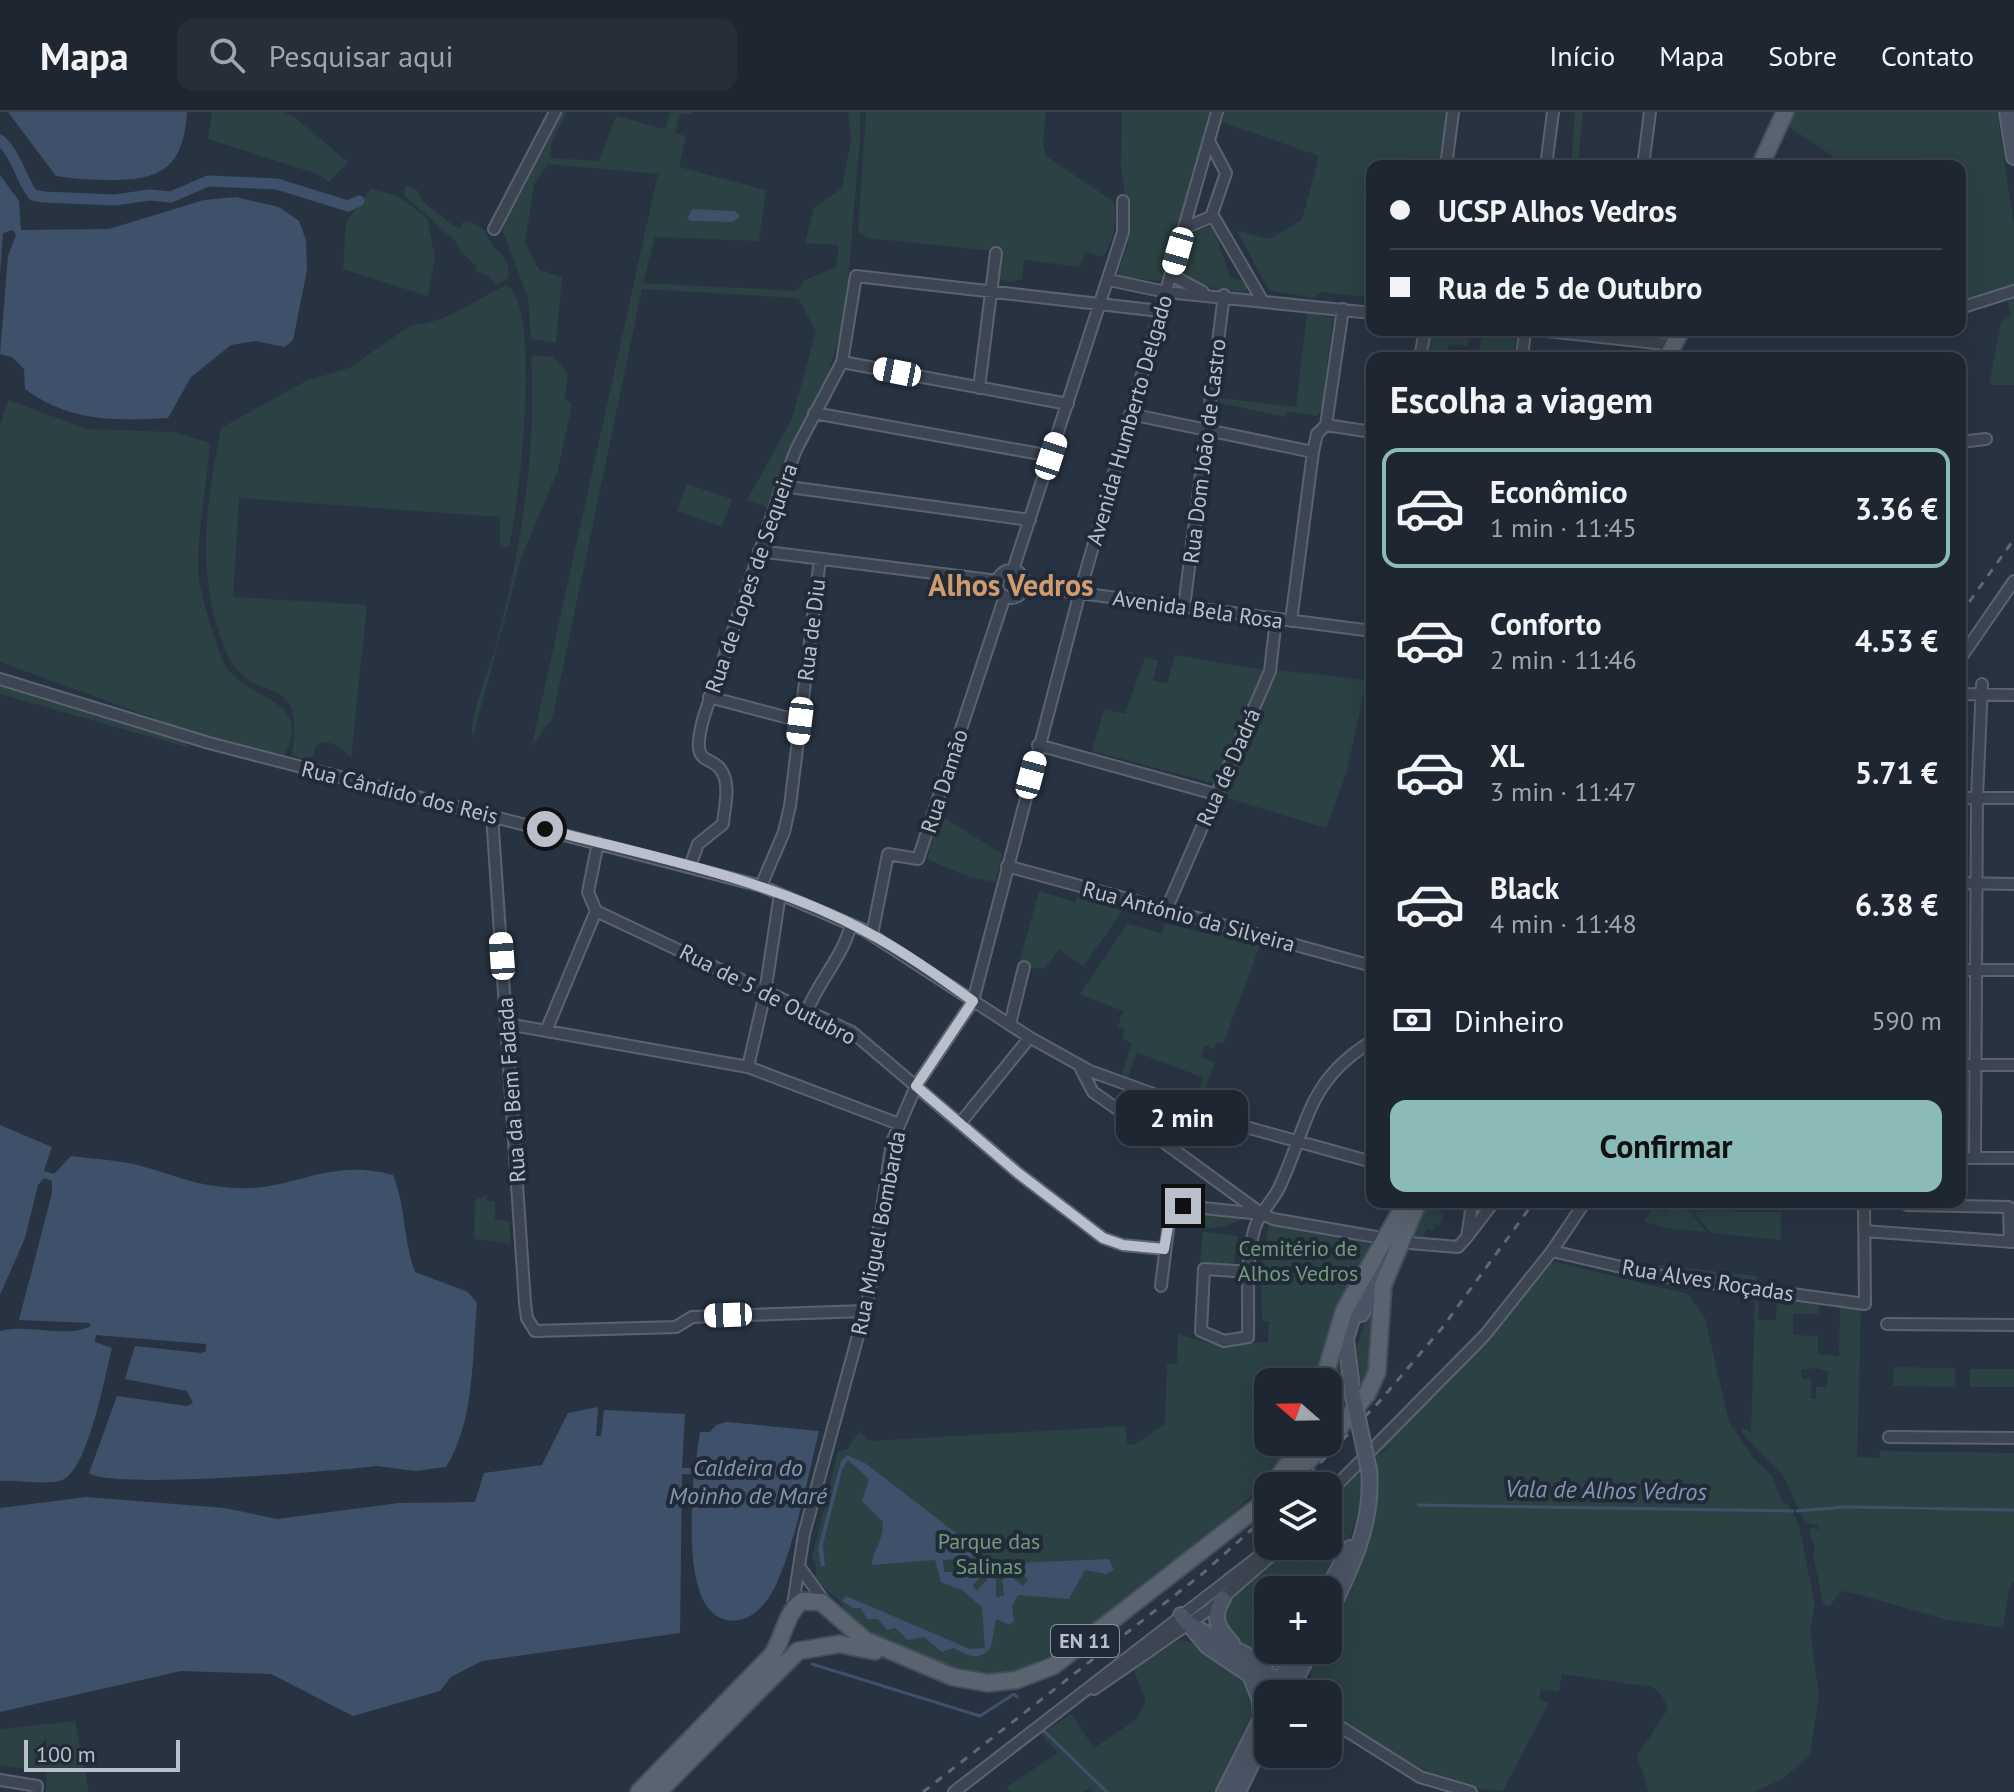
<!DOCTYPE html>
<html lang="pt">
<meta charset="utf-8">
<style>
:root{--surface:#1e2632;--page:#262e3a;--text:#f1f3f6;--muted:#a1a5ac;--line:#3c434d;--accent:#8bbbb9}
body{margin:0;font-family:"PT Sans",sans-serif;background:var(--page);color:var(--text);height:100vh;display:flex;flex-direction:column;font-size:30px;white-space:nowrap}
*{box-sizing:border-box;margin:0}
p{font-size:26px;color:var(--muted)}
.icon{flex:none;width:44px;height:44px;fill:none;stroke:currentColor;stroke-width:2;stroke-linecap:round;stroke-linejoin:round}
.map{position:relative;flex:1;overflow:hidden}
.sheet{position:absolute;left:1366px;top:240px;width:600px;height:856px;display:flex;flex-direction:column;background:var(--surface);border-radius:16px;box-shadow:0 8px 32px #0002,0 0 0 2px var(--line)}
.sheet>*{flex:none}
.banner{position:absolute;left:1366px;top:48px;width:600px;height:176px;border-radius:16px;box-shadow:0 8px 32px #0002,0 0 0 2px var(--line);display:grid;align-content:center;height:176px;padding:0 24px;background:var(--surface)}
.needle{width:52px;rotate:290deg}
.buttons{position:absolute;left:1254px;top:1256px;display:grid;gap:16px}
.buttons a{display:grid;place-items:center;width:88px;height:88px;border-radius:16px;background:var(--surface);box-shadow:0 8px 32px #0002,0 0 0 2px var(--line);font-size:40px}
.scale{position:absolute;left:24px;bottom:20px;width:156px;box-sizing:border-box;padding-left:8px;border:4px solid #b9c0cb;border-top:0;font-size:22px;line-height:28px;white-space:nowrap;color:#b9c0cb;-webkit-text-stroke:6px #212a37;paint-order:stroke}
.end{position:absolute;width:36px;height:36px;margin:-18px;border:10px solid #b9c0cb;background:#111;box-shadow:0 0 0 4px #111}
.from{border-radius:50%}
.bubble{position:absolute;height:56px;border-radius:16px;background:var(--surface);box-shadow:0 8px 32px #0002,0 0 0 2px var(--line);font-size:26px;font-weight:600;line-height:56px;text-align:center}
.car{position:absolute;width:24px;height:48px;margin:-24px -12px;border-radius:10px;box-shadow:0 0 6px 2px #0007;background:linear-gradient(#fff 24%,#345 0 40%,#fff 0 76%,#345 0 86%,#fff 0)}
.banner b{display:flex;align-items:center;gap:28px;height:76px;font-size:30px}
.banner b+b{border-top:2px solid var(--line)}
.banner i{width:20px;height:20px;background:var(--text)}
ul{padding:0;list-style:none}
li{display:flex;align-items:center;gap:24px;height:120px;margin:0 16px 12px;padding:0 8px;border:4px solid transparent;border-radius:16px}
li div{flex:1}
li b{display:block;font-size:30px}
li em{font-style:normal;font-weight:600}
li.selected{border-color:var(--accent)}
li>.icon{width:72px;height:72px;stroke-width:1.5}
h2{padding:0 24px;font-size:36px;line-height:96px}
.pay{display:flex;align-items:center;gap:20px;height:88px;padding:0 24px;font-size:30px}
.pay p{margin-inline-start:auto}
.cta{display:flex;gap:16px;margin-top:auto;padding:16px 24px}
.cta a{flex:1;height:92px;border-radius:16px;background:var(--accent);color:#111;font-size:32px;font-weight:600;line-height:92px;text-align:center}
header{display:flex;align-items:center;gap:48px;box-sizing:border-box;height:112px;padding:0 40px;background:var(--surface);border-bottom:2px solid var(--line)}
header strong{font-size:38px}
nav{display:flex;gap:44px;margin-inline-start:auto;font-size:28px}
.search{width:560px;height:72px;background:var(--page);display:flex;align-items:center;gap:20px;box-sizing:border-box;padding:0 28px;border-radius:16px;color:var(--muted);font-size:30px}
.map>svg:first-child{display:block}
.green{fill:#2b4144;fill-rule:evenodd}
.water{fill:#3f506a}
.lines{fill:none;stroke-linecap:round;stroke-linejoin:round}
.stream{stroke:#3f506a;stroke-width:3}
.canal{stroke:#3f506a;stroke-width:11}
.street-casing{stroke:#5a636f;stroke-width:14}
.secondary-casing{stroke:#5a636f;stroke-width:18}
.primary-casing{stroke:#464e5b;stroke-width:20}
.street{stroke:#3c4551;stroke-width:10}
.secondary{stroke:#4a5464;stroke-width:14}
.primary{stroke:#5a6471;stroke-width:16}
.rail{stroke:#5e6978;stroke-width:3;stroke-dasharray:8 8;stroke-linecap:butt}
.secondary-bridge-casing{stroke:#5a636f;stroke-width:18;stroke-linecap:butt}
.secondary-bridge{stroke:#4a5464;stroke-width:14}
.route{stroke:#b9c0cb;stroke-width:10}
.labels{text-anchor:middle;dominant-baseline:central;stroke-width:8;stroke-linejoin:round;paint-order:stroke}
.shield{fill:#212a37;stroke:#8b939f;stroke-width:2}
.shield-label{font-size:20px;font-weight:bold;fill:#b9c0cb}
.street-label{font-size:22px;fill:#b9c0cb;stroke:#212a37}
.park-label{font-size:22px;fill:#719b7c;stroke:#212a37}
.water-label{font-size:24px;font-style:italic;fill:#8296b1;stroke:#212a37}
.district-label{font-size:30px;font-weight:bold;fill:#d29b6e;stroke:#212a37}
</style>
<header>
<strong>Mapa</strong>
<div class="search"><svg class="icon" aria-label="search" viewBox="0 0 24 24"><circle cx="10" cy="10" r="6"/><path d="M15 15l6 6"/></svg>Pesquisar aqui</div>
<nav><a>Início</a><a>Mapa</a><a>Sobre</a><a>Contato</a></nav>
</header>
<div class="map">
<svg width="2014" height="1680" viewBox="0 0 2014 1680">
<rect width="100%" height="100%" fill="#283342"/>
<path class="green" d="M212 0H284L294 5 348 50 329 70 318 62 208 27Z
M557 0H567L551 32 550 46 599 49 616 4 665 17 670 0H692L691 3 680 1 675 21 686 24 679 55 766 78 759 129 655 125 643 171 796 179 805 168 836 155 839 133 805 131 814 96 842 76 851 29 848 0H860V26L845 204 828 262 782 352 768 395 747 388 792 307 816 219 798 186 642 177 552 608 532 633 658 62 547 52 534 73 525 131 539 158 562 165 556 231 531 227 528 186 503 120 504 107ZM709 97 739 101 733 110 692 109Z
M866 0H1046L1043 32 1046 44 1113 89C1119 107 1113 130 1103 145L1085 140 1080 155 1024 148 1022 167 1010 170 996 166 994 139 867 126 858 119Z
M1122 0H1212L1165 163 1159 169 1117 164 1128 132 1129 111 1121 54Z
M1225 0H1446L1440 54H1372V186L1322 180 1313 186 1269 178 1237 119 1269 127 1302 108 1319 44 1222 10Z
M1575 0H1583L1578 54H1571Z
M1795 0H1997L2014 114V174L1960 189V54H1847L1788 14Z
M405 73 418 79 421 88 454 114 460 116 463 110 469 109 486 119C488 136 513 144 508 166L496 173 488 163 475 159 477 154 461 141 457 131 404 83Z
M371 77 398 84 427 106 435 145 428 184 343 157 346 110Z
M1212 114 1222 123 1219 134 1231 166 1245 169 1248 180 1218 178 1180 162 1190 122Z
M506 173C543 192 519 394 509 434L501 436 500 432V405L239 386 233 485 367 493 351 646C344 636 329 627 317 632L310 651 292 643C307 552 252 598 228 543 194 469 206 393 221 316L306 269 349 256 411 213C442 213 477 187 506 173Z
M2014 184V273H1989L2001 211 2011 203 2007 186Z
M1307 200 1333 206 1322 296 1317 304 1288 299 1286 305 1219 291 1220 286 1296 295Z
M1430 218H1470L1468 234 1449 232 1447 246H1426Z
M1482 219 1516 223 1515 246H1479Z
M534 243 553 245 568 261 565 288 572 292 558 358 521 446 473 625C467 610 490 556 495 537 520 445 537 339 531 245Z
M8 288 87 317 173 320 210 331C207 372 198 413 198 454 198 477 214 527 223 549 241 590 317 583 284 644L214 628 0 550V314Z
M687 372 732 387 722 415 677 399Z
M1175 543 1263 558 1219 667 1213 671 1092 639 1104 597 1125 602 1145 545 1158 549 1153 568 1167 572Z
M1278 558 1367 568 1347 659 1326 716 1221 684 1244 630H1250L1249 619Z
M0 570 187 631 189 636 0 582Z
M940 703 1002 742 995 770 969 765 927 747Z
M1039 779 1075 790 1079 780 1126 794 1083 854 1059 837 1044 857 1024 855 1020 848Z
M1165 811 1208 822 1217 815 1262 828 1223 932 1217 930 1214 937 1205 934 1201 945 1215 951 1204 980 1199 978 1203 966 1137 940 1127 968 1121 966 1132 931 1122 926 1125 918 1118 914 1123 899 1080 882 1127 812 1162 821Z
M487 1083V1088L495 1090V1108L509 1109 511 1132 474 1127 475 1088Z
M1424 1090 1441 1094 1439 1101 1444 1103 1440 1114 1435 1112 1433 1119 1427 1117 1421 1129 1412 1128Z
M1654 1095 1665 1100 1674 1095 1690 1099 1706 1120 1664 1116 1643 1109Z
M1192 1098 1240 1107 1239 1109C1223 1115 1206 1120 1191 1111Z
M1702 1099 1781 1100V1128L1711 1121 1694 1101Z
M1269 1113 1369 1132 1371 1137 1330 1217 1317 1270H1268V1330H1297L1278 1358 1231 1403 1061 1536 1026 1556 991 1562 971 1561 937 1551 870 1522 848 1505 840 1489 814 1467 817 1457 812 1445 838 1340 847 1337 860 1319 870 1329 1126 1314 1127 1333 1136 1332 1165 1312 1167 1252 1177 1251 1178 1221C1207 1235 1237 1232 1268 1230L1269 1209H1262L1261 1155Z
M1203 1120 1238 1124 1233 1156 1200 1152Z
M1556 1150 1688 1182 1705 1206 1729 1310 1754 1347 1772 1364 1782 1390 1789 1393 1799 1413 1815 1493 1810 1519 1819 1582 1810 1644 1781 1668 1753 1680H1649L1637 1644 1668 1597 1661 1582 1652 1575 1562 1562 1559 1580 1541 1577 1539 1588 1549 1590 1503 1679C1435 1675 1383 1635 1328 1598V1582H1313C1307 1565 1313 1554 1319 1538H1328C1328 1513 1338 1495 1349 1472 1369 1430 1383 1392 1376 1344L1399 1329 1376 1341 1481 1236 1551 1152Z
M1658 1153 1757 1164 1756 1170 1657 1157Z
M1755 1186H1758V1208H1776L1777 1188 1819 1193 1818 1202H1793V1223L1818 1224V1242L1839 1244 1840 1195 1861 1197 1857 1345 1879 1346 1880 1339 2014 1341V1469L2009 1477 2003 1516 1944 1507 1853 1481 1841 1479 1829 1495 1823 1491 1813 1442 1815 1436 1809 1418 1812 1415 1819 1418 1818 1414 1805 1411 1784 1365 1742 1321V1316L1751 1321ZM1816 1256 1829 1260 1826 1275H1816V1287H1811V1267H1802L1801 1258ZM1841 1394 1936 1396 1935 1399 1817 1396Z
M1370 1191 1375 1193V1237L1362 1282 1357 1235Z
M1340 1236 1347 1299 1328 1321V1270Z
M1894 1255 1955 1256V1275L1893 1274Z
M1970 1257H2014V1275H1970Z
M1360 1359C1365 1406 1345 1439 1321 1478H1268V1538H1283C1258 1550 1231 1526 1221 1505L1228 1488 1290 1434H1328V1393Z
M1180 1528 1190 1530 1248 1571 1256 1598 1218 1680H1093L1090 1676 1083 1680H1010L1007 1675 1058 1641 1041 1622 1071 1602 1094 1636 1137 1607 1146 1589 1133 1557Z
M75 1609 89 1680H46L47 1660 0 1653V1617Z"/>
<path class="water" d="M8 0H187C183 54 164 68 112 68 93 68 75 67 56 64Z
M0 63 19 89 21 118 109 117 204 88 236 85 279 95 299 109 306 128 307 158 293 228 285 235 256 229 231 233 191 265 168 306C114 309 70 310 25 277L24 257 12 245 0 242 8 144 16 123 13 118 3 121 0 162Z
M692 97 735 99 740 104 733 110 692 109 687 107Z
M0 1013 52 1035 44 1059 54 1062 71 1044C93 1047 117 1048 138 1053 175 1063 195 1074 235 1076 293 1080 326 1045 393 1063 406 1095 403 1128 415 1160L468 1180 477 1191C472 1244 475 1309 446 1355L415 1359 377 1354C335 1359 112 1378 89 1361L117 1284 187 1294 193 1291 187 1279 125 1267 135 1234 201 1241 206 1239V1232L96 1223 95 1230 112 1236C105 1263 88 1359 62 1368 45 1374 19 1367 0 1369V1219C29 1211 65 1227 91 1214L89 1211 19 1208 52 1081V1069L44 1066 38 1073 25 1126 0 1183Z
M598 1295 596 1324H601L604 1298 685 1302 682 1356H695L700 1320H710L716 1313 727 1310 819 1319C809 1360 790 1458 767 1488 757 1502 743 1511 726 1508 682 1498 692 1397 694 1362H682L680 1521 482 1549 451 1565 440 1579 353 1604 271 1562 181 1559 0 1600V1396L86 1385 225 1396 277 1407 399 1391 475 1390 484 1361 542 1353 568 1301Z
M847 1343 865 1351 982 1441 980 1445 943 1448 944 1460 980 1458 983 1461 973 1474 977 1479 989 1465 996 1467V1485L1004 1484 1002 1468 1010 1464 1023 1474 1028 1467 1014 1457 1016 1451 1109 1447 1114 1458 1106 1462 1085 1458 1069 1487 1018 1483 1012 1494 1014 1509 1010 1513 996 1507 991 1535C978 1551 968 1543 953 1536L942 1540 924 1525 908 1528 895 1516 887 1518 878 1507H867L861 1496H853L842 1489 846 1484 970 1537 985 1536 982 1495 962 1478 941 1470 935 1448 872 1453C871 1441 884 1429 883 1410L862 1389 869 1367 848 1348 842 1358 823 1432 825 1454H821L818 1436 841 1349Z"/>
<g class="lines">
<path class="stream" d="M1418 1393 1793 1399
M1797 1399 1845 1395 2014 1398
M812 1552 980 1604 1014 1582 1017 1585
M1044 1619 1107 1680"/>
<path class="canal" d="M0 28C17 43 20 66 33 83L44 85 115 88 150 83 171 85 208 69 277 72 348 94 359 89"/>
<g class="street-casing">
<path id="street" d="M1446 54 1453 0
M1546 54 1553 0
M1643 54 1650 0
M1212 102 1262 188
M1184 116 1211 105 1226 61 1209 29
M494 117 555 0
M1171 163 1203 180
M1109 168 1166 180 1372 201
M1960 196 2014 179
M1538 218 1674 233
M1420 246 1425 218
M1522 246 1525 218
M842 250 1068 292
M979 276 996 141
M814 301 1051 344
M1130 302 1313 340
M1326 313 1343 197
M1326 313 1372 320
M1960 330 1986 327
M782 374 1030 408
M759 439 998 469
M1013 458 1123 120V89
M997 472a14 14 0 1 1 28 0a14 14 0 1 1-28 0Z
M1025 474 1372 519
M1184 495 1224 183
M1291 509 1313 340 1317 322 1326 313
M1960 547 2014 469
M0 567 209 631 761 774 864 818 1029 925 1090 959 1242 1014 1372 1050
M1960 582 2014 583
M709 585 800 609
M1038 633 1215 682
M1960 686H2014
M492 703 525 1191 527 1206 535 1219 676 1215 692 1205 865 1199
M690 754 698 732 723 712C724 698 729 680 725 667 716 636 687 664 704 604L782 374 796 338 842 250 856 164 1160 199
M1007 754 1372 854
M1960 771 2014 772
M761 774 784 720 790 694 820 447
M1166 798 1270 559 1276 507
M596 799 852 920 1018 1061 1103 1126 1123 1133 1164 1137
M596 799 588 780 598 731
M872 823 888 742 918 747 1005 484
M1960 858H2014
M807 899C819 868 843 845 851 812
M507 912 748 955 899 1012
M1010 912 1024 855
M546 919 596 799
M1960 953H2014
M748 955 765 881 780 782
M1081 957 1093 980 1147 1018 1168 988
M962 1009 1026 930
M1147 1018 1262 1102
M1960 1046H2014
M1975 1046 1977 686 1982 572
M1468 1090 1471 1099 1467 1125 1493 1091
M1907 1093 2009 1095 2010 1130
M1864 1119 2014 1130
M1409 1131 1458 1135 1467 1125
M1552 1139 1660 1164 1865 1192 1864 1090
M1250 1160 1204 1157 1201 1219 1224 1229 1248 1225C1249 1191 1245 1148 1255 1115 1260 1100 1273 1089 1280 1074 1309 1010 1307 969 1372 929
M1161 1174 1169 1109 1183 1094 1262 1102 1273 1107 1376 1125
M1887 1212 2014 1213
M1889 1325 2014 1326
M1328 1382 1485 1223 1552 1139 1585 1090
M801 1457 824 1489
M793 1493 804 1422 868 1187 892 1030 916 974 973 889 1080 480 1217 0
M1094 1577 1210 1497 1282 1434
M1328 1607 1420 1665 1471 1680
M0 1668 37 1674 36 1680
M954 1680 1272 1434"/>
</g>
<g class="secondary-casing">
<path id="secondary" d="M2007 0 2014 45
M1361 1202 1385 1156
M1353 1284 1346 1227 1359 1184
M1327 1478 1350 1436
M1223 1487C1211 1505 1218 1517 1232 1531
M1181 1503 1207 1534 1250 1563 1278 1572
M1328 1504C1350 1459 1374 1411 1369 1358
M1191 1513 1248 1544 1289 1580
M1251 1545 1275 1546 1288 1538
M1250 1563 1260 1588 1261 1604
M1273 1582 1296 1538
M1288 1582 1311 1538
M1224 1680 1268 1593
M1238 1680 1268 1618"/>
</g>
<g class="primary-casing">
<path id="primary" d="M1760 54 1785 0
M1667 246 1681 218
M1323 1270 1344 1199 1406 1090
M1328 1330 1367 1282 1377 1260 1383 1173 1418 1090
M1274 1371 1303 1330
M1281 1374 1328 1330
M639 1680 772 1543C784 1526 785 1501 802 1489L821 1490 865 1528 953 1565 988 1571 1016 1568 1053 1554 1268 1387
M658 1680 798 1539 839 1532 875 1539"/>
</g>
<use href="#street" class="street"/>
<use href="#secondary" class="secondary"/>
<use href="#primary" class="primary"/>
<path class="rail" d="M1960 503 2014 427
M1298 1374 1379 1290 1442 1216 1534 1090
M923 1680 1202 1462 1268 1403"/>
<g class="secondary-bridge-casing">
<path id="secondary-bridge" d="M1353 1284 1369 1358"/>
</g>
<use href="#secondary-bridge" class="secondary-bridge"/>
</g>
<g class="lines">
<path class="route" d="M545 717C652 745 766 766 865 819 903 839 938 864 973 889L916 974 1018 1061 1103 1126 1123 1133 1164 1137 1169 1109 1183 1094"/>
</g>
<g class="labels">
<rect class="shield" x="1051" y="1513" width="68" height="32" rx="6"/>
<g class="shield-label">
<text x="1085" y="1529">EN 11</text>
</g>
<g class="street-label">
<text transform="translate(1129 308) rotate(-74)">Avenida Humberto Delgado</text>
<text transform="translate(1204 339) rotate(-83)">Rua Dom João de Castro</text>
<text transform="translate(751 466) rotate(-71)">Rua de Lopes de Sequeira</text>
<text transform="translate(1198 497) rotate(8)">Avenida Bela Rosa</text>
<text transform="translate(811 518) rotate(-83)">Rua de Diu</text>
<text transform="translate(1228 655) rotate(-66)">Rua de Dadrá</text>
<text transform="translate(944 669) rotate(-72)">Rua Damão</text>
<text transform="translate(400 680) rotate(14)">Rua Cândido dos Reis</text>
<text transform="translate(1189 804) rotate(15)">Rua António da Silveira</text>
<text transform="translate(768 882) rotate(27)">Rua de 5 de Outubro</text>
<text transform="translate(511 978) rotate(-94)">Rua da Bem Fadada</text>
<text transform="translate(878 1121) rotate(-79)">Rua Miguel Bombarda</text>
<text transform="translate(1708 1168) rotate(9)">Rua Alves Roçadas</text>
</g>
<g class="park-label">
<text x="1298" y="1136">Cemitério de<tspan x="1298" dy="25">Alhos Vedros</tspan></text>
<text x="989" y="1429">Parque das<tspan x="989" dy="25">Salinas</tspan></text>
</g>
<g class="water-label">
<text x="748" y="1355">Caldeira do<tspan x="748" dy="28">Moinho de Maré</tspan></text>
<text transform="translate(1606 1378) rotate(1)">Vala de Alhos Vedros</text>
</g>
<g class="district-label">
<text x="1011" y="472">Alhos Vedros</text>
</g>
</g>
</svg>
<div class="buttons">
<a><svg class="needle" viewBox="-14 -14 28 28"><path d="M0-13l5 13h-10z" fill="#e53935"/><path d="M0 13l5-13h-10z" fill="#a1a5ac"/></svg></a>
<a><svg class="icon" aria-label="layers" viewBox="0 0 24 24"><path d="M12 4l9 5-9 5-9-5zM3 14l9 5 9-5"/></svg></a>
<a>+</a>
<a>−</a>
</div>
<div class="scale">100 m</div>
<i class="end from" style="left:545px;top:717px"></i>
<i class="end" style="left:1183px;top:1094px"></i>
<div class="bubble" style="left:1116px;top:978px;width:132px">2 min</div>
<i class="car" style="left:1178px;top:139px;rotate:196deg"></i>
<i class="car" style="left:897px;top:260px;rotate:281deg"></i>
<i class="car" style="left:1051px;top:344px;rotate:18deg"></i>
<i class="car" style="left:800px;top:609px;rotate:187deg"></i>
<i class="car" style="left:1031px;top:663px;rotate:15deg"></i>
<i class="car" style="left:502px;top:844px;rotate:356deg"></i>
<i class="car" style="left:728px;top:1203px;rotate:268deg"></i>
<div class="banner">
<b><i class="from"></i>UCSP Alhos Vedros</b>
<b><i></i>Rua de 5 de Outubro</b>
</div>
<section class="sheet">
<h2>Escolha a viagem</h2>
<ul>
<li class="selected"><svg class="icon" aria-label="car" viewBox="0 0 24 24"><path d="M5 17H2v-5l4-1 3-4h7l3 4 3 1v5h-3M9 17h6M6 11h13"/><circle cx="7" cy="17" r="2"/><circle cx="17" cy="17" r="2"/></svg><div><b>Econômico</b><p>1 min · 11:45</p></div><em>3.36 €</em></li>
<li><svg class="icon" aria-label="car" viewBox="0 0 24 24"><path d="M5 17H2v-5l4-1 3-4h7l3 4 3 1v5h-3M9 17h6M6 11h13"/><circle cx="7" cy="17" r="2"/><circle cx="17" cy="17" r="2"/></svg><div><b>Conforto</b><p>2 min · 11:46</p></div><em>4.53 €</em></li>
<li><svg class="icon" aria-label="car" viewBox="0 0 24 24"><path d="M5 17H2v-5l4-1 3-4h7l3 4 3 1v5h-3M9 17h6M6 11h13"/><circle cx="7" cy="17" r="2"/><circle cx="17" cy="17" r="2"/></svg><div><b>XL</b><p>3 min · 11:47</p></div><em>5.71 €</em></li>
<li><svg class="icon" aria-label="car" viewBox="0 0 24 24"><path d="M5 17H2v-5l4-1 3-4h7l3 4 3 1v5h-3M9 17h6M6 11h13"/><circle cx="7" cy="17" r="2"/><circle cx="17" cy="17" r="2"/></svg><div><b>Black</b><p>4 min · 11:48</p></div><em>6.38 €</em></li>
</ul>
<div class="pay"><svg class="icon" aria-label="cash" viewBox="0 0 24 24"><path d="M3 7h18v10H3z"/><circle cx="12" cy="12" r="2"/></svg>Dinheiro<p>590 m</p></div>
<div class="cta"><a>Confirmar</a></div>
</section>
</div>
